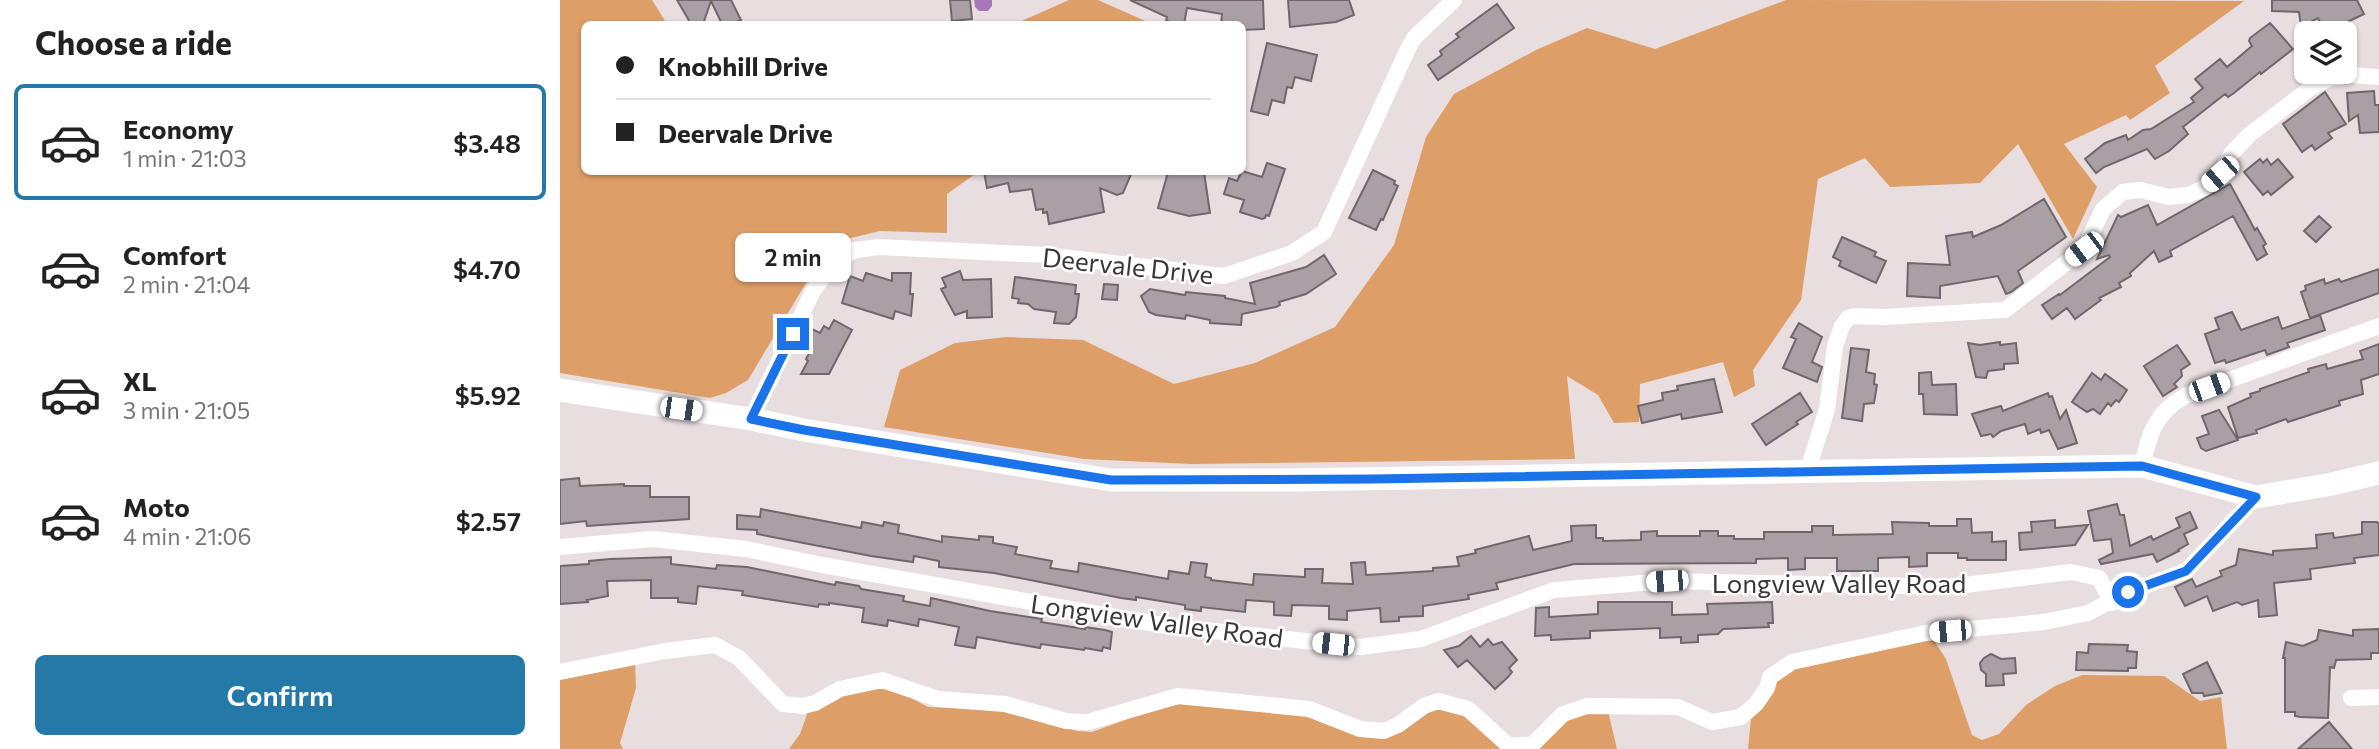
<!DOCTYPE html>
<meta charset="utf-8">
<style>
:root{--surface:#fff;--page:#f2f2f2;--text:#222;--muted:#767676;--line:#e0e0e0;--accent:#2479a9}
body{margin:0;font-family:Commissioner,sans-serif;background:var(--page);color:var(--text);height:100vh;display:flex;flex-direction:column;font-size:26px;white-space:nowrap}
*{box-sizing:border-box;margin:0}
p{font-size:23px;color:var(--muted)}
.icon{flex:none;width:38px;height:38px;fill:none;stroke:currentColor;stroke-width:2;stroke-linecap:round;stroke-linejoin:round}
.map{position:relative;flex:1;overflow:hidden}
.drawer{display:flex;flex-direction:column;background:var(--surface);width:560px}
.drawer>*{flex:none}
.guide{position:absolute;left:21px;top:21px;width:665px;height:154px;border-radius:10px;box-shadow:0 2px 5px #0004;display:grid;align-content:center;height:154px;padding:0 35px;background:var(--surface)}
.tools{position:absolute;left:1734px;top:21px;display:grid;gap:14px}
.tools a{display:grid;place-items:center;width:63px;height:63px;border-radius:10px;background:var(--surface);box-shadow:0 2px 5px #0004;font-size:35px}
.end{position:absolute;width:32px;height:32px;margin:-16px;border:9px solid #1a73e8;background:#fff;box-shadow:0 0 0 4px #fff}
.from{border-radius:50%}
.bubble{position:absolute;height:49px;border-radius:10px;background:var(--surface);box-shadow:0 2px 5px #0004;font-size:23px;font-weight:600;line-height:49px;text-align:center}
.car{position:absolute;width:21px;height:42px;margin:-21px -10px;border-radius:9px;box-shadow:0 0 5px 2px #0007;background:linear-gradient(#fff 24%,#345 0 40%,#fff 0 76%,#345 0 86%,#fff 0)}
.guide b{display:flex;align-items:center;gap:24px;height:66px;font-size:26px}
.guide b+b{border-top:2px solid var(--line)}
.guide i{width:18px;height:18px;background:var(--text)}
ul{padding:0;list-style:none}
li{display:flex;align-items:center;gap:21px;height:116px;margin:0 14px 10px;padding:0 21px;border:4px solid transparent;border-radius:10px}
li div{flex:1}
li b{display:block;font-size:26px}
li em{font-style:normal;font-weight:600}
li.active{border-color:var(--accent)}
li>.icon{width:63px;height:63px;stroke-width:1.5}
h2{padding:0 35px;font-size:32px;line-height:84px}
.primary-button{display:flex;gap:14px;margin-top:auto;padding:14px 35px}
.primary-button a{flex:1;height:80px;border-radius:10px;background:var(--accent);color:#fff;font-size:28px;font-weight:600;line-height:80px;text-align:center}
main{display:flex;flex:1;min-height:0}
.map>svg:first-child{display:block}
.green{fill:#de9e67}
.water{fill:#a678b7}
.building{fill:#a9a0a5;stroke:#6f676c;stroke-width:2}
.lines{fill:none;stroke-linecap:round;stroke-linejoin:round}
.street{stroke:#fff;stroke-width:16}
.secondary{stroke:#fff;stroke-width:23}
.route{stroke:#1a73e8;stroke-width:9}
.labels{text-anchor:middle;dominant-baseline:central;stroke-width:5;stroke-linejoin:round;paint-order:stroke}
.street-label{font-size:26px;fill:#3b3737;stroke:#fff}
</style>
<main>
<section class="drawer">
<h2>Choose a ride</h2>
<ul>
<li class="active"><svg class="icon" aria-label="car" viewBox="0 0 24 24"><path d="M5 17H2v-5l4-1 3-4h7l3 4 3 1v5h-3M9 17h6M6 11h13"/><circle cx="7" cy="17" r="2"/><circle cx="17" cy="17" r="2"/></svg><div><b>Economy</b><p>1 min · 21:03</p></div><em>$3.48</em></li>
<li><svg class="icon" aria-label="car" viewBox="0 0 24 24"><path d="M5 17H2v-5l4-1 3-4h7l3 4 3 1v5h-3M9 17h6M6 11h13"/><circle cx="7" cy="17" r="2"/><circle cx="17" cy="17" r="2"/></svg><div><b>Comfort</b><p>2 min · 21:04</p></div><em>$4.70</em></li>
<li><svg class="icon" aria-label="car" viewBox="0 0 24 24"><path d="M5 17H2v-5l4-1 3-4h7l3 4 3 1v5h-3M9 17h6M6 11h13"/><circle cx="7" cy="17" r="2"/><circle cx="17" cy="17" r="2"/></svg><div><b>XL</b><p>3 min · 21:05</p></div><em>$5.92</em></li>
<li><svg class="icon" aria-label="car" viewBox="0 0 24 24"><path d="M5 17H2v-5l4-1 3-4h7l3 4 3 1v5h-3M9 17h6M6 11h13"/><circle cx="7" cy="17" r="2"/><circle cx="17" cy="17" r="2"/></svg><div><b>Moto</b><p>4 min · 21:06</p></div><em>$2.57</em></li>
</ul>
<div class="primary-button"><a>Confirm</a></div>
</section>
<div class="map">
<svg width="1819" height="749" viewBox="0 0 1819 749">
<rect width="100%" height="100%" fill="#e9dedf"/>
<path class="green" d="M0 0H92L107 24H24V172H418L387 194V233L320 231 287 239 267 248 188 380 166 393 150 398 0 373Z
M509 0H538L592 24H455Z
M1226 0 1684 1 1595 66 1610 93 1570 120 1566 115 1504 144 1537 187 1513 239 1458 144 1420 183 1330 187 1305 158 1258 179 1241 300 1193 370 1195 386 1174 397 1163 362 1080 384 1079 422 1054 423 1038 395 1007 376 1015 459 631 464 524 459 324 427 340 370 395 343 446 337 523 340 614 384 695 363 775 327 834 245 866 137 894 94 976 50 1027 28 1095 49Z
M1371 636 1386 659 1412 735 1422 740 1439 734 1466 705 1495 686 1522 675 1604 676 1640 701 1661 697 1667 749H1188L1191 718 1219 677 1233 666Z
M75 661 76 688 60 743 63 749H0V675Z
M303 687 322 688 349 697 368 707 447 710 471 715 517 731 532 732 595 709 620 704 752 716 793 733 878 707 908 715 945 749H229L240 734 249 709Z
M1048 711 1057 749H970L1009 717Z"/>
<path class="water" d="M414 0H432V6L428 11H419L415 7Z"/>
<path class="building" d="M117 0H171L181 20 172 24H162L151 1 143 24H131Z
M390 0H410L412 19 392 21Z
M570 0H703L704 29 682 30V24H661L662 14 627 8 624 24H622L606 21 607 17Z
M728 0H789L794 15 776 22 730 27Z
M1712 0H1797L1804 14 1777 27 1776 24 1764 30 1758 18 1741 27 1739 12 1712 11Z
M937 4 954 28 878 80 868 65 882 55 880 51 899 37 896 34Z
M1710 23 1733 49 1701 74 1700 72 1674 93 1668 97 1665 94 1623 127 1628 134 1609 151 1595 159 1587 149 1544 167 1536 173 1525 159 1545 143 1566 135 1568 140 1583 130 1591 129 1634 102 1631 98 1643 88 1635 79 1660 59 1667 67 1692 46 1689 41 1690 38Z
M707 43 757 55 751 81 735 77 732 88 727 87 724 103 712 100 708 115 691 111Z
M1814 91 1815 105H1819V132L1800 133 1798 115 1789 121 1787 93Z
M1765 92 1786 124 1768 133 1772 138 1755 150 1752 145 1742 152 1723 124Z
M1700 159 1703 163 1707 159 1711 165 1718 159 1733 177 1711 195 1708 191 1703 195 1684 172Z
M707 163 725 169 709 216 706 215 705 218 702 219 680 212 684 200 664 194 669 178 677 181 682 171 702 177Z
M813 170 835 181 834 184 838 186 823 220 821 219 816 230 789 218Z
M424 172H572L563 193 557 195 540 188 544 212 489 224 487 212 483 213V209L476 210 472 189 450 192 448 183 427 188Z
M608 172H644L650 213 629 216 598 208Z
M1670 184 1695 230 1697 228 1706 244 1703 246 1707 254 1697 260 1673 216 1610 251 1612 256 1599 262 1594 251 1570 273 1571 276 1559 283 1561 287 1539 298 1541 300 1515 319 1507 308 1492 319 1482 305 1499 294 1500 295 1550 257 1549 255 1537 259 1558 215 1561 217 1588 205 1597 225Z
M1484 199 1506 237 1458 271 1463 283 1451 292 1446 294 1438 276 1380 286V298L1347 296 1348 263 1390 265 1386 236 1412 232 1413 237 1441 225Z
M1759 216 1771 227 1756 242 1744 231Z
M1282 237 1316 252 1314 256 1326 261 1316 283 1279 266 1281 261 1273 257Z
M764 255 776 274 746 294 719 302 720 305 716 307 682 314 681 325 650 323V320L626 315 625 319 596 315 589 312 581 296 590 289 625 295 626 292 665 296V298L695 304 690 283 746 267Z
M1819 269V293L1750 318 1741 292 1746 290 1745 286 1764 279 1765 284 1779 279 1781 282Z
M400 271 403 280 431 279 432 317 407 318V311L395 315 381 289 386 287 382 278Z
M306 273 332 281V273H351L350 294H353L351 316 335 311 333 319 282 303 290 276 303 281Z
M455 277 516 285 515 294H519L516 317 509 324 494 323 496 312 474 309 468 304 458 303 459 299 452 298Z
M544 284 558 285 557 300 542 299Z
M1672 312 1681 330 1718 317 1722 329 1760 315 1765 330 1727 343 1729 347 1707 355 1705 350 1666 363 1665 360 1655 363 1645 334 1659 329 1655 318Z
M274 320 292 330 269 374H241L248 361 246 359 251 350 243 346 252 329 260 333 264 326 269 329Z
M1239 323 1262 337 1252 362 1262 367 1257 382 1223 368 1236 339 1231 337Z
M1440 342V345L1456 343 1458 363 1444 364V369L1428 371 1426 378 1416 377 1408 343 1420 345Z
M1819 344V374L1801 380 1803 394 1779 401 1780 405 1728 422 1726 419 1696 430 1697 433 1678 438 1668 407 1691 397 1690 394 1700 391V389L1749 372 1748 369 1766 364 1767 369 1803 359 1800 351Z
M1617 345 1630 364 1621 370 1622 376 1614 384 1617 387 1603 396 1584 366Z
M1291 348 1309 350 1306 372 1315 374 1314 384 1317 385 1314 403 1304 404 1302 421 1282 418Z
M1371 372 1372 385 1396 384 1397 415 1364 414 1363 394H1359V373Z
M1532 373 1541 380 1545 374 1567 390 1559 402 1556 400 1551 406 1548 403 1540 414 1533 409 1527 412 1512 402Z
M1154 379 1162 412 1122 419 1121 414 1082 423 1078 406 1103 400 1102 393 1118 390 1117 386Z
M1240 393 1252 412 1236 422 1238 424 1206 445 1192 424Z
M1488 393 1489 397 1492 396 1500 419 1506 410 1517 443 1498 449 1489 430 1481 433 1480 429 1468 434 1465 424 1441 431 1433 437 1431 434 1421 436 1412 414 1441 406 1443 411Z
M1659 410 1678 440 1646 451 1641 448 1637 438 1649 434 1642 416Z
M19 478 20 486 64 484V486H90V497H129V519L27 526 26 521 0 524V480Z
M1557 504 1560 515H1564L1570 546 1591 536 1593 540 1620 527 1616 518 1630 512 1637 528 1624 534 1628 544 1618 550 1619 551 1597 562 1593 554 1541 564 1539 560 1553 553 1551 539 1534 541 1528 511Z
M201 509 301 528 302 522 323 526 324 522 339 525 338 533 382 542V536L419 540V536L433 537V543L457 547 455 554 492 561 490 568 518 572 519 563 608 579 609 571 629 574 631 562 647 564 645 577 651 578V580L693 585 694 574 745 577V569H763L762 583 793 584 791 563 805 562 806 575 873 571V568L899 566 897 557 916 553 915 550 969 536 973 550 1012 541 1011 526 1036 525V538H1043V541L1081 540V532L1097 531V536H1140V531H1158V536H1174V539H1204V532H1252V526H1273V535L1333 534 1332 522 1369 523V526H1397V519H1411L1412 533 1432 532V542L1446 541V560H1407V558H1398V553H1367V566L1349 567V557L1318 558V571H1277V558H1245V569L1228 570V558L1196 559V563L1014 564 936 583 938 589 908 595 909 599 863 606V616L839 617V621L821 622 820 608 787 611V620L769 619V606L732 605 731 616 714 615V602L686 600 685 612 641 607V611L625 609V605L576 597V600L561 598 434 573 379 567V561L354 556 353 562 311 556 197 534V530L177 529V515L200 517Z
M1495 520V528L1528 525 1515 545 1460 550 1459 533 1472 532 1471 522Z
M1802 522H1817L1819 524V555L1794 558 1795 563 1750 569 1751 579 1714 583 1717 615 1699 617 1698 600 1682 605 1677 602 1653 611 1647 596 1625 606 1615 587 1632 579 1636 587 1662 576 1660 571 1676 565 1679 549 1713 555V551L1757 548 1756 535 1773 533 1774 538 1802 534Z
M111 557V564L156 569 157 565 187 567 275 585 276 582 299 586 301 589 344 596 343 601 370 606 371 598 430 611 482 619 481 622 525 629V627L545 630 552 632 550 649 543 647 542 651 525 648 524 650 481 644 480 648 417 637 415 648 395 645 399 627 359 619 358 626 328 620 327 626 302 622 304 608 269 603V605L259 604 258 607 182 595 183 591 138 586 136 604 118 602V598H91V580L47 581 48 596 27 600 28 602 0 604V566L29 564V561L50 559Z
M1038 602H1112V615L1148 614 1147 604 1212 602 1213 623H1208L1209 627 1163 629 1158 634 1138 635V642L1121 643V637L1100 638V628L1030 631V638L991 640V635L975 636 976 608 989 607V617L1038 614Z
M1819 629V653H1811V659L1776 660 1774 668 1770 667 1768 718 1740 717 1735 716V712H1725V658H1723L1726 642 1743 646 1757 640 1759 630 1793 636V630Z
M911 636 920 647 928 639 933 645 942 642 957 660 949 668 952 672 948 677 935 689 907 660 898 667 884 650 899 646Z
M1529 644 1568 645 1567 651 1577 652 1576 668H1568V671L1516 670 1517 652 1528 653Z
M1431 654 1441 659 1455 658 1456 673 1443 674 1444 685 1426 686V674L1421 670 1420 663 1424 658Z
M1647 662 1662 693 1644 696 1643 693H1632L1623 674Z
M1769 722 1792 749H1738Z"/>
<g class="lines">
<path class="street" d="M191 419 253 291 273 263 295 250 319 247 485 255 664 276 732 253 764 232 847 51 854 38 894 0
M1582 466C1590 433 1594 414 1625 396L1819 326
M1247 473 1267 409 1275 346 1282 326 1288 318 1294 316 1324 317 1445 310 1524 249 1543 209 1563 192 1580 190 1609 197 1628 195 1644 188 1660 174 1671 154 1689 135 1752 87 1770 78 1791 75 1819 77
M0 547 93 539 186 549 262 565 607 626 801 647 861 639 994 590 1107 581 1388 587 1511 572 1539 578 1552 603
M0 672 105 651 155 645 179 658 223 704 243 706 255 703 280 689 322 680 378 699 445 704 506 721 528 722 618 696 749 709 800 729 824 731 838 725 864 706 878 701 908 709 949 746 973 744 1003 714 1027 706 1118 707 1152 722 1181 717 1196 704 1207 688 1210 677 1232 662 1366 633 1484 622 1528 613 1568 592 1626 571 1696 497
M1791 698 1819 697"/>
<path class="secondary" d="M0 390 191 419 244 430 551 480H732L1582 466 1696 497 1772 484 1819 473"/>
</g>
<g class="lines">
<path class="route" d="M233 334 191 419 244 430 551 480 813 479 1582 466 1696 497 1626 571 1568 592"/>
</g>
<g class="labels">
<g class="street-label">
<text transform="translate(568 265) rotate(6)">Deervale Drive</text>
<text x="1279" y="582">Longview Valley Road</text>
<text transform="translate(597 620) rotate(8)">Longview Valley Road</text>
</g>
</g>
</svg>
<div class="tools">
<a><svg class="icon" aria-label="layers" viewBox="0 0 24 24"><path d="M12 4l9 5-9 5-9-5zM3 14l9 5 9-5"/></svg></a>
</div>
<i class="end from" style="left:1568px;top:592px"></i>
<i class="end" style="left:233px;top:334px"></i>
<div class="bubble" style="left:175px;top:233px;width:116px">2 min</div>
<i class="car" style="left:1660px;top:174px;rotate:229deg"></i>
<i class="car" style="left:1524px;top:249px;rotate:233deg"></i>
<i class="car" style="left:1649px;top:387px;rotate:70deg"></i>
<i class="car" style="left:121px;top:409px;rotate:98deg"></i>
<i class="car" style="left:1107px;top:581px;rotate:266deg"></i>
<i class="car" style="left:1390px;top:631px;rotate:265deg"></i>
<i class="car" style="left:773px;top:644px;rotate:276deg"></i>
<div class="guide">
<b><i class="from"></i>Knobhill Drive</b>
<b><i></i>Deervale Drive</b>
</div>
</div>
</main>
